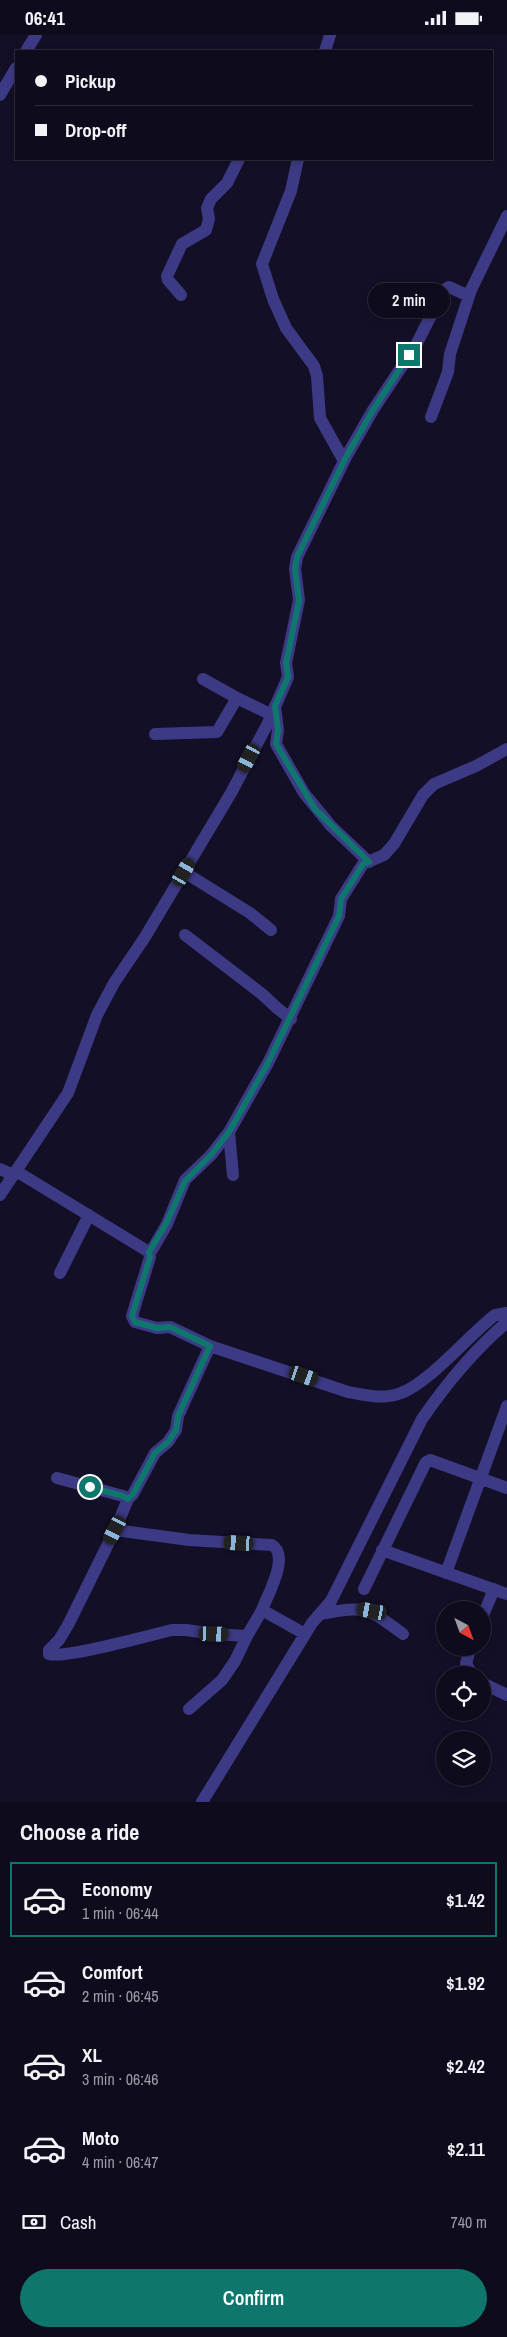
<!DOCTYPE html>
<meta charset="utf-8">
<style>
:root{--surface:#0e0b1c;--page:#1c1929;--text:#f1f3f6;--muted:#9b9ba3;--line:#2e2b3b;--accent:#0f766e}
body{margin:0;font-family:"Archivo Narrow",sans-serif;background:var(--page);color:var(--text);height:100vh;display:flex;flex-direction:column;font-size:19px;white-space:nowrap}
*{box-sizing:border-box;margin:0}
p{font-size:16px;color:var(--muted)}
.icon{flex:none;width:28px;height:28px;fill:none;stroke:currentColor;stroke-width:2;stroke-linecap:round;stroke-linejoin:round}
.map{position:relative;height:1767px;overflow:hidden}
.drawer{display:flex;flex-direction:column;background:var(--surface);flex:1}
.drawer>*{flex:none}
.banner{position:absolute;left:15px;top:15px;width:478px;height:110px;border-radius:0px;box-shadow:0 2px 8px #0003,0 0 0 1px var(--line);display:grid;align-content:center;height:110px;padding:0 20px;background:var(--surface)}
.needle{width:32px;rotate:139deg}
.buttons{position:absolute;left:436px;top:1566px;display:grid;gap:10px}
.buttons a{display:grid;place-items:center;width:55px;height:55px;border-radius:50%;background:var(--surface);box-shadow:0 2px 8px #0003,0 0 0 1px var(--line);font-size:25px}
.end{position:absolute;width:22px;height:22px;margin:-11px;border:6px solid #0f766e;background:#fff;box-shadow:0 0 0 2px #fff}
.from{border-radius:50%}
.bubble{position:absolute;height:35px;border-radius:18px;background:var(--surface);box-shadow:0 2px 8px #0003,0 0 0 1px var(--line);font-size:16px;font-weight:600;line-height:35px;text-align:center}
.car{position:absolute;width:15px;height:30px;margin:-15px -8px;border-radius:6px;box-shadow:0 0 4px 1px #0007;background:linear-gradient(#222 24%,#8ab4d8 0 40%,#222 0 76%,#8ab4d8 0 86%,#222 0)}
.banner b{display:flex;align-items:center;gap:18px;height:48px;font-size:19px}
.banner b+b{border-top:1px solid var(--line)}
.banner i{width:12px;height:12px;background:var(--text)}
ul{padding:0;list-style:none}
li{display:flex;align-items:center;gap:15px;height:75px;margin:0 10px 8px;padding:0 10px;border:2px solid transparent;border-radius:0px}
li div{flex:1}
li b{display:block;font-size:19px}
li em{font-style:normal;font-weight:600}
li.current{border-color:var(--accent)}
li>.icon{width:45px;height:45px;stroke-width:1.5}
h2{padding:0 20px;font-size:22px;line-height:60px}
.pay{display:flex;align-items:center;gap:12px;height:55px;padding:0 20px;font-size:19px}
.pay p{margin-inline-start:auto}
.cta{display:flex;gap:10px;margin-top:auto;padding:10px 20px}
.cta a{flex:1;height:58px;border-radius:30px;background:var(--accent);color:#fff;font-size:20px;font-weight:600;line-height:58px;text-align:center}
.status{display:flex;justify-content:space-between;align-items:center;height:35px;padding:0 25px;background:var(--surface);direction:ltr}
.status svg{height:14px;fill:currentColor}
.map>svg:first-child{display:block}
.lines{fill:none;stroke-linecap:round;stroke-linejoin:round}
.minor{stroke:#3d3a85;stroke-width:12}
.route{stroke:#0f766e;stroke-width:6}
</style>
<div class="status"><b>06:41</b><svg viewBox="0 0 49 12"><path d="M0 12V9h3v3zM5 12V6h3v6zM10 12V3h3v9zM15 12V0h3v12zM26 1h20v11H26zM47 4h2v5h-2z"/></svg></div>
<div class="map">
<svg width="507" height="1767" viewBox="0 0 507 1767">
<rect width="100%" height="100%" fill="#130f26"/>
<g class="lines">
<path class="minor" d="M26 16 36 0
M325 16 330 0
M0 60 16 33
M298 124 291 156 262 229 273 264 286 293 314 331 317 341 320 383 344 426
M181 260 168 245 167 241 182 209 206 195 209 184 207 173 211 164 227 148 239 124
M431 382 448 337 450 319 471 255 507 181
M203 644 237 663
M275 671 278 695 276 709 304 758 331 791 369 827
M155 699 217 697 237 663 272 680
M184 837 250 878 271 895
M185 900 262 959 277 973 291 984
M229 1097 233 1140
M0 1134 13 1140
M16 1136 149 1217 152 1215 167 1189 185 1145 211 1120 229 1097 268 1028 339 881 341 864 363 829 384 820 394 809 423 760 434 749 476 731 507 714
M0 1160 68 1058 97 980 114 948 145 902 231 758 268 688 288 642 286 628 299 565 295 534 297 522 346 422 373 375 416 310 444 255 449 252 469 261
M149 1217 150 1222 132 1281 135 1287 157 1293 170 1292 210 1311
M60 1238 89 1180
M57 1443 123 1461 128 1464 115 1495 68 1590 59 1605 49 1615V1619C65 1624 151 1600 172 1595H186L214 1599 247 1601 262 1575 305 1599
M128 1464 133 1459 155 1418 168 1407 176 1395 178 1381 210 1311 348 1357C364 1360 384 1365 401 1358 429 1348 469 1300 495 1280L507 1278
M115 1495 189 1505 272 1510C290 1521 268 1559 262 1575
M382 1515 507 1559
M446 1538 507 1371
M364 1554 426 1427 430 1425 507 1453
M320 1579C367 1571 365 1571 403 1599
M482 1583 494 1554
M471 1612 466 1628 472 1640
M482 1648 507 1660
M189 1674 222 1645 235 1626 247 1601
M202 1767 312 1588 331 1566 422 1384C446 1349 474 1315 507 1287"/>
</g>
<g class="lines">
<path class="route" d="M90 1452 123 1461 128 1464 133 1459 155 1418 168 1407 176 1395 178 1381 210 1311 170 1292 157 1293 135 1287 132 1281 150 1222 149 1217 166 1189 185 1146 211 1120 229 1097 268 1028 339 881 341 864 363 829 369 827 315 774 276 709 278 695 275 671 288 642 286 628 299 566 295 534 297 522 346 422 373 375 409 320"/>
</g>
</svg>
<div class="buttons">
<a><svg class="needle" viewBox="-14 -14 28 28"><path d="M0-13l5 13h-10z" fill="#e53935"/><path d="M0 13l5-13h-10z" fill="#9b9ba3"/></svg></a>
<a><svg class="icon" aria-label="locate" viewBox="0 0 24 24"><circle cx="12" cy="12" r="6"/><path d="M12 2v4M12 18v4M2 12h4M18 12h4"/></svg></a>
<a><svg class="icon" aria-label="layers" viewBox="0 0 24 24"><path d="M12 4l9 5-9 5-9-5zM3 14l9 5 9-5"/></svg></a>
</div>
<i class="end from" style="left:90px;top:1452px"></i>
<i class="end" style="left:409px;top:320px"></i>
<div class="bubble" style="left:368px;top:248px;width:82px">2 min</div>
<i class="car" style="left:249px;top:723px;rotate:208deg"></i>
<i class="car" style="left:184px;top:837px;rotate:30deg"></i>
<i class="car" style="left:304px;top:1341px;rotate:109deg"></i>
<i class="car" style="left:115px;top:1495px;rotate:207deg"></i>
<i class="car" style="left:239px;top:1508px;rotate:273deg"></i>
<i class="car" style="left:372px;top:1576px;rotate:280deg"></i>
<i class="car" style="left:214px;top:1599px;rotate:92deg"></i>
<div class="banner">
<b><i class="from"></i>Pickup</b>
<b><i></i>Drop-off</b>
</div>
</div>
<section class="drawer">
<h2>Choose a ride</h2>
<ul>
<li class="current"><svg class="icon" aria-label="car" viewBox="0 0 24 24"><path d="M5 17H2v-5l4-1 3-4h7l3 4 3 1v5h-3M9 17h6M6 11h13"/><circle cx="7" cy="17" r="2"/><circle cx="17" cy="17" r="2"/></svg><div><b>Economy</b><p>1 min · 06:44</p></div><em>$1.42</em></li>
<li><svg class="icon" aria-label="car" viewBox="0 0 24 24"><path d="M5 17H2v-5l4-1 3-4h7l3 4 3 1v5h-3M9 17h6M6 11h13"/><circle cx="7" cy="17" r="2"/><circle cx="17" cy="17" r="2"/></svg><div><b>Comfort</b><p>2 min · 06:45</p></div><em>$1.92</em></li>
<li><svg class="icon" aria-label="car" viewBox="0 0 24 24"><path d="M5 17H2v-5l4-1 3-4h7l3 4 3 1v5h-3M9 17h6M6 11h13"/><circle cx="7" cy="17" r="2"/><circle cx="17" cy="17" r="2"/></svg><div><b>XL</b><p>3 min · 06:46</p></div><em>$2.42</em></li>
<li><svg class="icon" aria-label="car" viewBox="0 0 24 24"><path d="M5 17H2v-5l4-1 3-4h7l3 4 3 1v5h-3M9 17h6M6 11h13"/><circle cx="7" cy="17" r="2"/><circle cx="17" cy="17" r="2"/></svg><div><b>Moto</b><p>4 min · 06:47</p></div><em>$2.11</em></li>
</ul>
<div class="pay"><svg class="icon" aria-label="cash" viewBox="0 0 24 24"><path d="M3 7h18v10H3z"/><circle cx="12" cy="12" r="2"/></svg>Cash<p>740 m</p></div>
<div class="cta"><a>Confirm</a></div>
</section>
